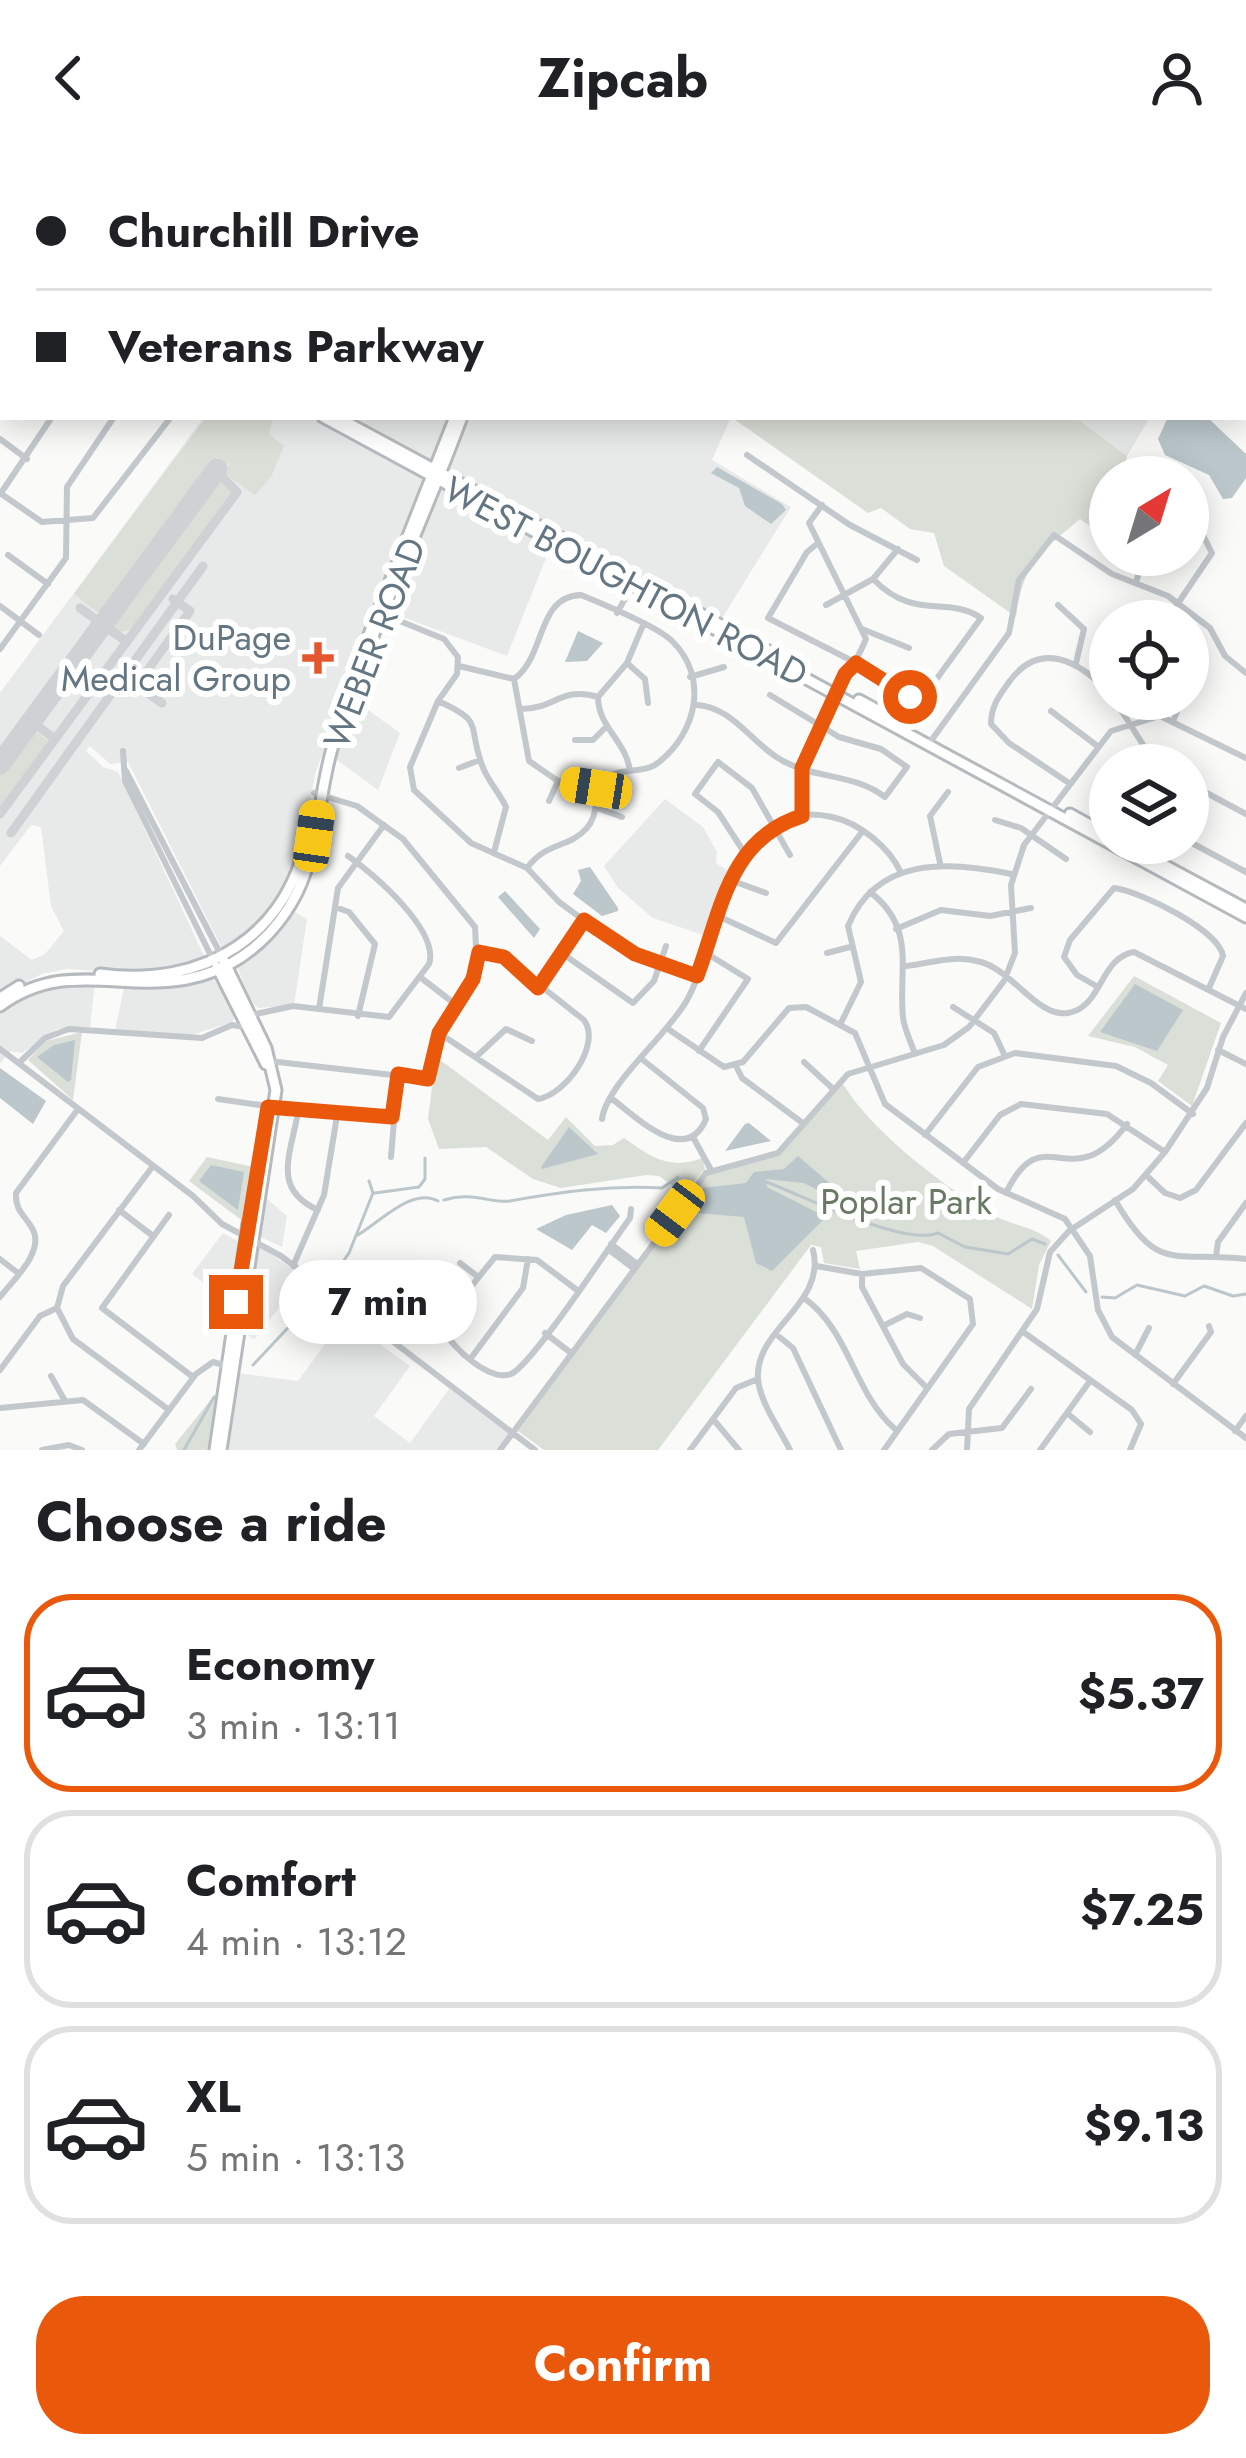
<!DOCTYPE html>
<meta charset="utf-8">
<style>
:root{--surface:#fff;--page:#f6f6f6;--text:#202124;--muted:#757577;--line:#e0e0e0;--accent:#ea580c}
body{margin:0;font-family:Jost,sans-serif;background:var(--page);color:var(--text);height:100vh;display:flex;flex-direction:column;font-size:45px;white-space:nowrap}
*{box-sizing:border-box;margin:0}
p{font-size:39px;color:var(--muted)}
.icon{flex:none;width:66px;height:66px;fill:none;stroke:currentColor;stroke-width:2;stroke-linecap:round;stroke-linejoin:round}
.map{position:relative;height:1294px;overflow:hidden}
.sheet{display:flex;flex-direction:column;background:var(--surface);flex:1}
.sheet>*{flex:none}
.guide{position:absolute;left:0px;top:0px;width:1248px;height:264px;box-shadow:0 6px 30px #0003;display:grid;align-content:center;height:264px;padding:0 36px;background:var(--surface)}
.needle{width:78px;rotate:38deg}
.fabs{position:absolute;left:1089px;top:300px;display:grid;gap:24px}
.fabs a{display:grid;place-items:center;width:120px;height:120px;border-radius:50%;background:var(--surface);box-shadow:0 6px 30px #0003;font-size:60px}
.end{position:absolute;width:54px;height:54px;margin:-27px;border:15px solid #ea580c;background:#fff;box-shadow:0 0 0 6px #fff}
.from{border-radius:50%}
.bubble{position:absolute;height:84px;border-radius:42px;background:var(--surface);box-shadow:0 6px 30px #0003;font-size:39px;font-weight:700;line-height:84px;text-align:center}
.car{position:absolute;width:36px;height:72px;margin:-36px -18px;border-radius:15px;box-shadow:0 0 9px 3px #0007;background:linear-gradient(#f5c518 24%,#345 0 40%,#f5c518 0 76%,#345 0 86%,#f5c518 0)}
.guide b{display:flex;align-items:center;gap:42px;height:114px;font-size:45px}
.guide b+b{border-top:3px solid var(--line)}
.guide i{width:30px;height:30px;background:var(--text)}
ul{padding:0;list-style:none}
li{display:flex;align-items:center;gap:36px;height:198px;margin:0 24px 18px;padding:0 12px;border:6px solid var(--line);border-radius:48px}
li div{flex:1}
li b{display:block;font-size:45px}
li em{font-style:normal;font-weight:700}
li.current{border-color:var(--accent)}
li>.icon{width:108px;height:108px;stroke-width:1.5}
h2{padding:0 36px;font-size:54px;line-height:144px}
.button{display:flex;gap:24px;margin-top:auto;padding:24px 36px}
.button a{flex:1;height:138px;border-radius:48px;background:var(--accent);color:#fff;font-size:48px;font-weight:700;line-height:138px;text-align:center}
header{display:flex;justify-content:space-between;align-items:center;height:156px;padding:0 36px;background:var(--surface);font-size:54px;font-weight:700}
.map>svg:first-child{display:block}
.built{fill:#e8e9e9}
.green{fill:#dadfd7}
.water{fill:#bbc7cb}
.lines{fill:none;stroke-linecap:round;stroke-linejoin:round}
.stream{stroke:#bbc7cb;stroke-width:3}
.taxiway{stroke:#ced2d4;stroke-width:9}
.runway{stroke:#ced2d4;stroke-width:21}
.major-casing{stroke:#b5babe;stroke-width:15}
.minor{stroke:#c3c8cc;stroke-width:6}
.major{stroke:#fff;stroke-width:9}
.route{stroke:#ea580c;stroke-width:15}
.poi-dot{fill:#e4572e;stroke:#fff;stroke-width:4.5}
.labels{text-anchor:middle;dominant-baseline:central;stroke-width:12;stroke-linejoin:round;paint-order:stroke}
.street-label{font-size:36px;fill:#657683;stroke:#fff}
.poi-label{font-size:36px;fill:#657683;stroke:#fff;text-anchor:end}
.park-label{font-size:36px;fill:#687a64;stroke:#fff}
</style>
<header><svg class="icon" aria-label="back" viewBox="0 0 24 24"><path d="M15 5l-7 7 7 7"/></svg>Zipcab<svg class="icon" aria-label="person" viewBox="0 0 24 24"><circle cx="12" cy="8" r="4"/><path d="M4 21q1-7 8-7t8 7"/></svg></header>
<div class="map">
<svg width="1246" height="1294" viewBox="0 0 1246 1294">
<rect width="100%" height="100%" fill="#fafaf8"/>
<path class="built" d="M204 261H320L426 323 315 618 299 709 262 770 223 794 128 606 110 608 90 590 86 595 103 611 118 616 206 804 156 819 67 813 42 818 0 839V780L32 804 45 798 64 775 51 750 41 671 31 669 0 710V537Z
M343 261H453L432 305Z
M464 261H731L712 304 791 351 721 464 449 317Z
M1075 261H1150L1127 300Z
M440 331 552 387 507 500 389 456Z
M353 543 400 577 378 634 333 601Z
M665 643 703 671 717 696 716 707 728 715 706 780 653 762 618 732 604 710Z
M291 754 307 763 294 849 258 852 250 844 237 810Z
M212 821 237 858 232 866 192 879 115 875 124 832 163 833Z
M95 827 90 871 57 873 22 897 10 895 0 908V855L50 828Z
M265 1041 287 1060 282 1091 256 1079Z
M223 1077 241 1087 232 1148 192 1118Z
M254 1086 303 1121 254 1184 242 1174Z
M344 1162 410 1210 374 1260 410 1287 449 1233 510 1277 498 1294H225L236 1217 298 1225Z"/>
<path class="green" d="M584 0H1190L1195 3H583Z
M206 261H273L269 278 284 290 271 321 255 339 224 317 229 309 217 301 101 459 74 438Z
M731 261H1075L1127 300 1125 308 1143 321H1110V383L1080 363C1042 395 1023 406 1016 461L944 410 934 377 910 373 881 352 868 357Z
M218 323 233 333 230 341 132 474 118 476 111 468Z
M33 573 48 585 45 591 0 655V619Z
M1134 820 1221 867 1192 950 1158 925 1168 909 1135 891 1088 880Z
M82 876 73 944 28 904 46 885Z
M436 901 548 984 566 961 595 990 613 989 624 982C650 1000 669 1015 702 1002L705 1013 684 1038 659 1020 646 1019 561 1032 533 1023 486 991 439 993 428 963Z
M843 928C872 976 942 1029 991 1058 1012 1070 1032 1069 1051 1085L1039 1109 1032 1153 933 1090 918 1086 856 1095 860 1113 824 1107 821 1091 811 1089 658 1294H544L518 1275 705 1018 779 999Z
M207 1001 254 1011 244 1066 189 1025Z
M218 1235 210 1294H177L175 1288Z"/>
<path class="water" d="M1168 261H1207L1246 298V322L1232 342 1223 343 1209 319 1165 299 1158 283Z
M717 311 782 348 786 354 771 368 745 350 739 332 711 317Z
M578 475 603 487 587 505 565 506Z
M590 711 618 752V755L602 760 573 738 581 725 578 714Z
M505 735 540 773 534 782 498 741Z
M1135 828 1183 854 1157 895 1100 876Z
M75 884 71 924 68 926 37 901 54 889Z
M0 912 46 945 33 968 0 942Z
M749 967 771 985 725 995 745 968Z
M569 971 598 998 542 1013 541 1011Z
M798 1000 842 1038 837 1044 804 1027 766 1023 767 1031 826 1061 772 1115 756 1107 744 1061 698 1057 703 1032 746 1027 754 1016 784 1013Z
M211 1009 244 1016 238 1054 199 1025Z
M612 1049 620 1060 606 1077 592 1069 572 1094 536 1073 566 1059Z"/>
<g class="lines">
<path class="stream" d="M764 1025C802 1039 904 1091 938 1077L965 1091 1008 1098 1032 1083 1045 1088
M375 1037 419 1031 425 1023V1002
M444 1044C473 1035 492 1048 510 1045 560 1036 609 1029 662 1032L678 1021
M356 1080C377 1069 412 1030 438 1045
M1058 1099 1086 1136
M327 1129 349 1097 373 1037 369 1025
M1102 1141 1115 1142 1137 1129 1185 1140 1204 1130 1233 1140 1246 1138
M253 1209 317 1141
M184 1294 214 1241"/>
<path class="taxiway" d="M80 452 127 486
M118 516 162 547
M137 529 190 455 173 443
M31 565 55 583
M0 658 237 336 216 314
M11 677 203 410"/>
<path class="runway" d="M0 608 217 313"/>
<g class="major-casing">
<path id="major" d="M577 3 579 0
M0 157 3 158
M0 164 3 165
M323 261 1246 761
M337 261 628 418
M653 432 770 496
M859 544 907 570
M338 557 455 261
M1070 658 1110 680
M1123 687 1246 753
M217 811 266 908
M100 818C205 832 290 780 309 672
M0 842 19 830
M0 850C75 794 143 852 228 809 258 793 282 767 297 737 320 690 318 635 334 586 370 476 422 370 462 261
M215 1294 248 1067
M221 1294 276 934 266 892 224 805"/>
</g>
<path class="minor" d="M1193 0 1198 3
M47 3 49 0
M109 3 110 0
M1245 18 1246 17
M1245 31H1246
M0 65 3 67
M0 283 27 303
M747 299 850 369 917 404
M0 337 42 366 93 362 171 261
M1 337 52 261
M818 387 807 396 768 462 866 512 901 537 922 543 981 462C947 439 915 466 873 423
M8 399 48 428
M1136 426 1145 399
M826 449 873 423 898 393
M1058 449 1084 473 1076 507
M0 450 39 479
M380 457 444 483 458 501 457 518 438 545 410 611 414 634 471 687 527 712 559 746 619 790 697 820
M617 457 636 423
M1166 465 1212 397 1188 350
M862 473 909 492
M0 493 66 402 67 331 114 261
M627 507 645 523 648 547
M459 510 514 523C546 501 536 440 581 439 603 448 657 470 672 485 709 521 697 576 659 606 644 619 622 610 607 622 592 635 600 658 587 672 568 693 547 685 527 712
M690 521 724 511
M514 523 529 605 558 625 599 632
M1114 543 1156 609
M438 545C485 566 467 568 482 609 487 624 499 636 506 651L494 696
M697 549C734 551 754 591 785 606 818 623 855 618 885 641L907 611 881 593 839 581 770 539
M521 553C555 553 561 530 598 541
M1051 555 1096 589
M825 563 852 515
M1174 563 1182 543
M575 584H593L607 570
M928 589 1009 477 1019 424 1054 379 1112 418 1168 440 1210 472 1225 500 1246 517
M123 595 125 625 213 804
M1126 609 1146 596
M459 612 480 604
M126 615 222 801
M630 615C626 585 598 571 598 541L627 507 643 469
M1069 627 1009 587 991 568C991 550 999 540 1009 526 1040 483 1080 505 1110 538
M1188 627 1246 658
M549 645 558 625
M597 652 622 661
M802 658C794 592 841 542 866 483L809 367 822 349
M995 664 1021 672 1066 703
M1188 685 1246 716
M744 696 718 656 695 638 718 606 752 632 790 699
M940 707 930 660 948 636
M730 724 766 737
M870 736C917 772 898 814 903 861 904 873 911 886 915 898
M335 751 349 756 375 788 358 860
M718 760 776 787 862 676
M896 773 941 754 990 760 1031 752
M827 797 850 791
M563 798 633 847 654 825 666 790
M906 810C933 807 953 798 981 806 1013 815 1038 862 1068 857 1103 851 1099 802 1134 796L1246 853
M420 821 455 848
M539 831 584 764
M1098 831 1077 819 1064 801 1070 784 1114 732C1140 735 1219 774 1223 800L1209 832
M953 851 994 877 1004 898
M319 853 338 732 384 669
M251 859 293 850 389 861 429 808C440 775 374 718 348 700
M840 869 861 826 848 770C877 700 949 705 1011 718
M668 873 724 911 743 906 789 852 806 851 855 877 885 948 998 1033 1065 1063 1090 1100 1098 1154 1112 1181 1246 1282
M439 877 538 943C565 939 602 889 584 864L504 801 479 796
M0 893 193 1040 222 1068 281 1100 535 1294
M1218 894 1246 908
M699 895 748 823 706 797
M476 901 506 873 532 885
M269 905 428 923 439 877 477 812 475 771 403 683 357 650 314 637
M804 906 831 931
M19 907 45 882 69 873 202 882 232 869 245 871
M736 910 742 922 804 968
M611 942C636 961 686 1011 706 963L703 952 643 904
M218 943 337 960 392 961
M298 956C291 998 271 1033 318 1054
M602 963C607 927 668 879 687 844 721 784 727 637 832 661 860 667 890 692 901 717
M925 979 978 911 1015 897 1116 910 1151 927 1193 958
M693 981 711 1014
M391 1001 398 918
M963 1007 1000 959 1021 948 1107 958 1165 996
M153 1010 63 1130 57 1152 73 1183 169 1254
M1147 1020 1165 1037 1180 1042 1196 1034 1246 967
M1006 1037C1044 958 1070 1045 1127 968
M1115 1044C1158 1118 1172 1095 1246 1103
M119 1054 153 1080
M169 1059 102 1152 193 1221
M611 1088 637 1108
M608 1093 633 1112
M1216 1100 1218 1086 1246 1047
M0 1103 18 1117
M460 1107 477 1120
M293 1110 324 1039 337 960
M816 1110 862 1118 921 1112 970 1143 973 1168 884 1294
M862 1118V1131L903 1208 926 1231
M577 1134 537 1104 495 1101 448 1159 445 1175C452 1192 490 1226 511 1218 532 1209 611 1088 630 1062L631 1053
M0 1141C13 1124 46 1095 32 1072 24 1058 15 1055 16 1037L78 953
M804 1142C850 1175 853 1236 895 1273
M885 1169 907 1158 920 1162
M1022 1175 1132 1254 1141 1268
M545 1177 571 1197
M777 1179 793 1192 841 1294
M1135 1199 1149 1172
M471 1202 523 1132 528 1103
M0 1214 40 1160 57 1152
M51 1220 65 1245
M1173 1228 1211 1176 1209 1170
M0 1252 83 1244 144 1288
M1067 1257 1090 1276
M713 1263 739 1294
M1235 1275 1246 1260
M42 1294 69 1289 82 1294
M139 1294 196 1218 213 1206 230 1211
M500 1294 706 1017 778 997 848 918 944 889 969 871 1004 825 1015 797 1011 729 1024 689 1111 575 1160 560 1246 602
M690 1294 736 1232 758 1223
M790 1294C780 1273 760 1247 758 1223 754 1173 827 1148 813 1094
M932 1294 949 1278 1002 1272 1031 1233
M967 1294 969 1253 1037 1153 1050 1096 1069 1075 1133 1033 1165 996 1207 932 1223 881 1246 837
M1040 1294 1090 1225
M1130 1294 1141 1268"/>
<use href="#major" class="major"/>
</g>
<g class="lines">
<path class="route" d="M236 1146 268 951 392 961 398 918 428 923 439 877 473 823 479 796 504 801 538 832 584 764 635 798 697 820C721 756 728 683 802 660V612L845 518 856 507 910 541"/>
</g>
<path class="poi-dot" d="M312 484h12v12h12v12h-12v12h-12v-12h-12v-12h12z"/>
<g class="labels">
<g class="street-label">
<text transform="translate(626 425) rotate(28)">WEST BOUGHTON ROAD</text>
<text transform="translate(374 487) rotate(-69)">WEBER ROAD</text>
</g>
<g class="poi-label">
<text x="291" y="481">DuPage<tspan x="291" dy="41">Medical Group</tspan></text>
</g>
<g class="park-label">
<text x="906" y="1045">Poplar Park</text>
</g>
</g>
</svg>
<div class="fabs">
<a><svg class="needle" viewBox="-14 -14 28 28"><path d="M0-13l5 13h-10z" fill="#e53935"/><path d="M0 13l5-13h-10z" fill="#757577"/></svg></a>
<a><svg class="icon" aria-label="locate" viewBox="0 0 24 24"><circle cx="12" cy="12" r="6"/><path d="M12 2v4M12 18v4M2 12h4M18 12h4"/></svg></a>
<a><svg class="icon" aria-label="layers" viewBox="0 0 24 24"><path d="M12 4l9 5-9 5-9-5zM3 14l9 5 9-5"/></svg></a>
</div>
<i class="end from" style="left:910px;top:541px"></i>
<i class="end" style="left:236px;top:1146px"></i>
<div class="bubble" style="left:279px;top:1104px;width:198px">7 min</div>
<i class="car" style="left:596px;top:632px;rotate:279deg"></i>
<i class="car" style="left:314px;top:680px;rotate:8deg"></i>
<i class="car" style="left:675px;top:1057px;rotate:217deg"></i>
<div class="guide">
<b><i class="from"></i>Churchill Drive</b>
<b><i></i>Veterans Parkway</b>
</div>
</div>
<section class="sheet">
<h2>Choose a ride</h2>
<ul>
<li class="current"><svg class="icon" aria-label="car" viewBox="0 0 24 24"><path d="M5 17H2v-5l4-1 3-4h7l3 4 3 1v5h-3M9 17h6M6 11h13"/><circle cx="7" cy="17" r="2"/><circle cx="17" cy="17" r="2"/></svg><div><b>Economy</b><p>3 min · 13:11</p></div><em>$5.37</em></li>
<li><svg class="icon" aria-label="car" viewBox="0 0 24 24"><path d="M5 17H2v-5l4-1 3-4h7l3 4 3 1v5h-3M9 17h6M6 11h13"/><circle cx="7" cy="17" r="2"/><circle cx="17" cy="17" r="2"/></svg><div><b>Comfort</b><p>4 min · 13:12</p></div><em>$7.25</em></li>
<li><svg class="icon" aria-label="car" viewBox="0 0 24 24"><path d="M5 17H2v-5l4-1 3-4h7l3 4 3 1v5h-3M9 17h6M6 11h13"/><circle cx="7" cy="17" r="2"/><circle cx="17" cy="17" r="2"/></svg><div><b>XL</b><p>5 min · 13:13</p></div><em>$9.13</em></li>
</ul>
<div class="button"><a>Confirm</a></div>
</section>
